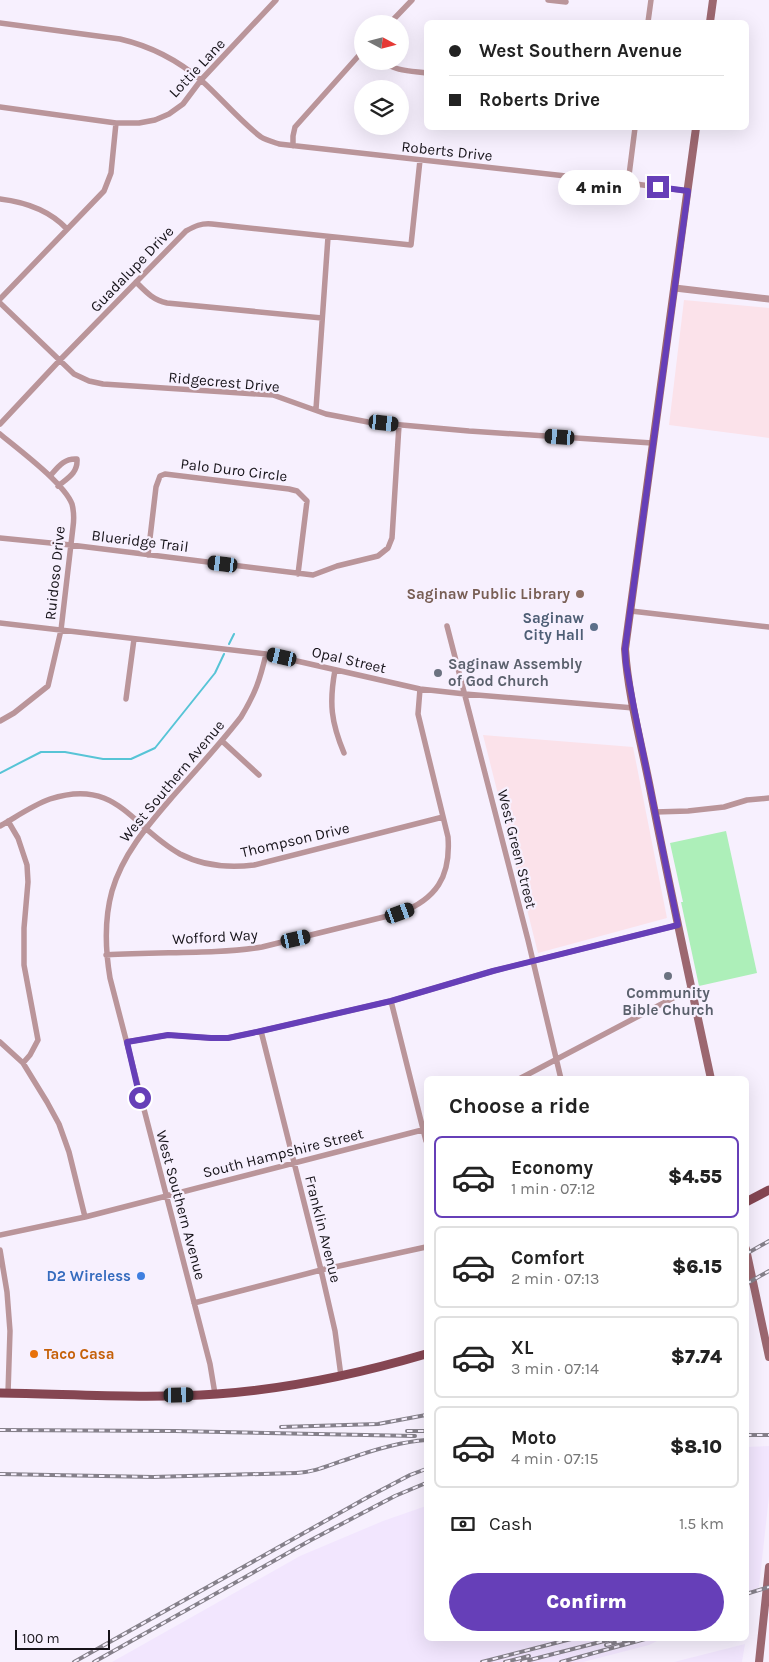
<!DOCTYPE html>
<meta charset="utf-8">
<style>
:root{--surface:#fff;--page:#f6f6f6;--text:#222;--muted:#767676;--line:#e0e0e0;--accent:#663fb8}
body{margin:0;font-family:Karla,sans-serif;background:var(--page);color:var(--text);height:100vh;display:flex;flex-direction:column;font-size:19px;white-space:nowrap}
*{box-sizing:border-box;margin:0}
p{font-size:16px;color:var(--muted)}
.icon{flex:none;width:28px;height:28px;fill:none;stroke:currentColor;stroke-width:2;stroke-linecap:round;stroke-linejoin:round}
.map{position:relative;flex:1;overflow:hidden}
.sheet{position:absolute;left:424px;top:1076px;width:325px;height:565px;display:flex;flex-direction:column;background:var(--surface);border-radius:8px;box-shadow:0 5px 20px #0002}
.sheet>*{flex:none}
.hud{position:absolute;left:424px;top:20px;width:325px;height:110px;border-radius:8px;box-shadow:0 5px 20px #0002;display:grid;align-content:center;height:110px;padding:0 25px;background:var(--surface)}
.needle{width:32px;rotate:97deg}
.tools{position:absolute;left:354px;top:15px;display:grid;gap:10px}
.tools a{display:grid;place-items:center;width:55px;height:55px;border-radius:50%;background:var(--surface);box-shadow:0 5px 20px #0002;font-size:25px}
.scale{position:absolute;left:15px;bottom:12px;width:95px;box-sizing:border-box;padding-left:5px;border:2px solid #161319;border-top:0;font-size:14px;line-height:18px;white-space:nowrap;color:#161319;-webkit-text-stroke:4px #f7f0fe;paint-order:stroke}
.end{position:absolute;width:22px;height:22px;margin:-11px;border:6px solid #663fb8;background:#fff;box-shadow:0 0 0 2px #fff}
.from{border-radius:50%}
.bubble{position:absolute;height:35px;border-radius:18px;background:var(--surface);box-shadow:0 5px 20px #0002;font-size:16px;font-weight:800;line-height:35px;text-align:center}
.car{position:absolute;width:15px;height:30px;margin:-15px -8px;border-radius:6px;box-shadow:0 0 4px 1px #0007;background:linear-gradient(#222 24%,#8ab4d8 0 40%,#222 0 76%,#8ab4d8 0 86%,#222 0)}
.hud b{display:flex;align-items:center;gap:18px;height:48px;font-size:19px}
.hud b+b{border-top:1px solid var(--line)}
.hud i{width:12px;height:12px;background:var(--text)}
ul{padding:0;list-style:none}
li{display:flex;align-items:center;gap:15px;height:82px;margin:0 10px 8px;padding:0 15px;border:2px solid var(--line);border-radius:8px}
li div{flex:1}
li b{display:block;font-size:19px}
li em{font-style:normal;font-weight:800}
li.selected{border-color:var(--accent)}
li>.icon{width:45px;height:45px;stroke-width:1.5}
h2{padding:0 25px;font-size:22px;line-height:60px}
.pay{display:flex;align-items:center;gap:12px;height:55px;padding:0 25px;font-size:19px}
.pay p{margin-inline-start:auto}
.action{display:flex;gap:10px;margin-top:auto;padding:10px 25px}
.action a{flex:1;height:58px;border-radius:30px;background:var(--accent);color:#fff;font-size:20px;font-weight:800;line-height:58px;text-align:center}
.map>svg:first-child{display:block}
.built{fill:#f2e6fe}
.education{fill:#fbe2ea}
.green{fill:#adefb9}
.lines{fill:none;stroke-linecap:round;stroke-linejoin:round}
.stream{stroke:#57c4d6;stroke-width:2}
.minor{stroke:#ba959a;stroke-width:5.5}
.tertiary{stroke:#ba959a;stroke-width:7}
.secondary{stroke:#9c6770;stroke-width:8}
.primary{stroke:#854652;stroke-width:9}
.rail-casing{stroke:#85808a;stroke-width:4}
.rail{stroke:#f7f0fe;stroke-width:2;stroke-dasharray:5.5;stroke-linecap:butt}
.route{stroke:#663fb8;stroke-width:6}
.education-dot{fill:#8d6e63;stroke:#f7f0fe;stroke-width:2}
.service-dot{fill:#5c6f8a;stroke:#f7f0fe;stroke-width:2}
.worship-dot{fill:#6b7280;stroke:#f7f0fe;stroke-width:2}
.shop-dot{fill:#3f7fe0;stroke:#f7f0fe;stroke-width:2}
.food-dot{fill:#e8710a;stroke:#f7f0fe;stroke-width:2}
.labels{text-anchor:middle;dominant-baseline:central;stroke-width:4.5;stroke-linejoin:round;paint-order:stroke}
.street-label{font-size:15px;fill:#161319;stroke:#f7f0fe}
.education-label{font-size:15px;font-weight:bold;fill:#785e54;stroke:#f7f0fe;text-anchor:end}
.service-label{font-size:15px;font-weight:bold;fill:#4e5e75;stroke:#f7f0fe;text-anchor:end}
.worship-label{font-size:15px;font-weight:bold;fill:#5b616d;stroke:#f7f0fe;text-anchor:start}
.shop-label{font-size:15px;font-weight:bold;fill:#366cbe;stroke:#f7f0fe;text-anchor:end}
.food-label{font-size:15px;font-weight:bold;fill:#c56008;stroke:#f7f0fe;text-anchor:start}
</style>
<div class="map">
<svg width="769" height="1662" viewBox="0 0 769 1662">
<rect width="100%" height="100%" fill="#f7f0fe"/>
<path class="built" d="M769 1446V1496L759 1587 746 1594V1447Z
M426 1506V1639H661L649 1645 583 1662H112L300 1556 383 1521Z
M745 1644 742 1662H674Z"/>
<path class="education" d="M684 300 769 308V438L669 425Z
M483 735 633 747 667 918 538 953Z"/>
<path class="green" d="M726 831 757 973 699 986 681 902H683L670 843Z"/>
<g class="lines">
<path class="stream" d="M229 644 234 634
M0 773 41 752H65L103 759H131L155 748 215 673 224 654"/>
<path class="minor" d="M548 0 566 2
M648 22 651 0
M0 23 120 39C150 46 179 61 202 81 221 98 241 122 261 137 266 140 273 142 279 144L628 183 687 191
M389 24 412 0
M382 61C394 71 411 71 426 73
M0 107 116 123H139L155 120 169 114 183 104 201 80 276 0
M293 146V136L295 127 362 52
M628 183 635 128
M0 199C25 202 50 211 67 229
M136 282C146 292 153 300 167 303L322 318
M0 299 104 191 111 173 116 123
M0 303 74 374 89 381 103 384 273 395 326 414 368 422 469 431 652 443
M316 409 328 237
M0 424 60 360 186 231C195 226 201 223 212 224L411 245 420 160
M0 434C18 449 64 483 72 504 74 512 74 520 73 527L61 630 48 686 14 713 0 721
M50 476C58 467 64 458 77 459 78 473 68 478 58 486
M0 538 71 545 313 575 337 566 378 556 388 548 392 538 399 425
M148 555 156 487 160 476 165 474 289 489 297 491 307 501 298 574
M631 611 769 627
M0 623 266 654 420 689 465 694 634 708
M447 626 528 940 561 1079
M335 670C329 703 331 722 344 753
M126 699 134 639
M222 741 259 775
M655 812 688 811 724 807 747 800 769 798
M8 821 18 838 27 865 28 882 24 928V965L38 1040 30 1055 23 1063
M0 826C16 817 33 805 50 799 117 777 131 827 180 854 203 866 228 868 254 865L443 817
M106 955C158 951 211 955 262 947L400 913C436 899 451 877 448 837L418 714 420 689
M391 1001 426 1141
M261 1031 321 1270 335 1331 341 1376
M0 1042 23 1063 47 1102 59 1124 69 1152 85 1217
M127 1042 168 1035 211 1038H228L261 1031 391 1001 493 971 678 925
M519 1079 692 988
M0 1235 85 1217 426 1129
M0 1250 7 1292 10 1331 8 1393
M194 1303 321 1270 426 1247
M215 1394 210 1364 110 978C105 948 104 920 112 891 123 853 149 824 174 795 197 769 220 744 241 717 255 694 260 680 266 654"/>
<path class="tertiary" d="M675 288 769 299"/>
<path class="secondary" d="M710 22 713 0
M696 128 625 649C628 695 641 742 650 788 669 885 690 982 711 1079
M746 1249 769 1357
M759 1662 769 1567"/>
<path class="primary" d="M746 1202 769 1190
M0 1393C72 1394 145 1399 217 1394 288 1389 358 1374 426 1354"/>
<g class="rail-casing">
<path id="rail" d="M746 1254 769 1241
M746 1284 769 1271
M281 1427 378 1424 426 1415
M0 1430 175 1431 415 1436
M407 1431H426
M746 1435H769
M0 1474 153 1477 296 1473C316 1472 329 1465 348 1459 373 1450 400 1442 426 1440
M746 1594 769 1587
M606 1645 630 1639
M74 1662 368 1497 410 1475 426 1469
M94 1662 311 1540 395 1496 426 1483
M482 1662 571 1639
M505 1662 529 1656
M522 1662 612 1639
M561 1662 645 1639"/>
</g>
<use href="#rail" class="rail"/>
</g>
<g class="lines">
<path class="route" d="M140 1098 127 1042 168 1035 211 1038H228L261 1031 391 1001 493 971 678 925 634 708 626 664 625 649 688 191 658 187"/>
</g>
<circle class="education-dot" cx="580" cy="594" r="5"/>
<circle class="service-dot" cx="594" cy="627" r="5"/>
<g class="worship-dot">
<circle cx="438" cy="673" r="5"/>
<circle cx="668" cy="976" r="5"/>
</g>
<circle class="shop-dot" cx="141" cy="1276" r="5"/>
<circle class="food-dot" cx="34" cy="1354" r="5"/>
<g class="labels">
<g class="street-label">
<text transform="translate(197 68) rotate(-47)">Lottie Lane</text>
<text transform="translate(447 151) rotate(6)">Roberts Drive</text>
<text transform="translate(132 269) rotate(-46)">Guadalupe Drive</text>
<text transform="translate(224 382) rotate(5)">Ridgecrest Drive</text>
<text transform="translate(234 470) rotate(7)">Palo Duro Circle</text>
<text transform="translate(140 541) rotate(7)">Blueridge Trail</text>
<text transform="translate(55 573) rotate(-84)">Ruidoso Drive</text>
<text transform="translate(349 660) rotate(13)">Opal Street</text>
<text transform="translate(172 781) rotate(-50)">West Southern Avenue</text>
<text transform="translate(295 840) rotate(-13)">Thompson Drive</text>
<text transform="translate(517 849) rotate(76)">West Green Street</text>
<text transform="translate(215 937) rotate(-3)">Wofford Way</text>
<text transform="translate(283 1153) rotate(-14)">South Hampshire Street</text>
<text transform="translate(181 1205) rotate(75)">West Southern Avenue</text>
<text transform="translate(323 1229) rotate(76)">Franklin Avenue</text>
</g>
<g class="education-label">
<text x="570" y="594">Saginaw Public Library</text>
</g>
<g class="service-label">
<text x="584" y="618">Saginaw<tspan x="584" dy="17">City Hall</tspan></text>
</g>
<g class="worship-label">
<text x="448" y="664">Saginaw Assembly<tspan x="448" dy="17">of God Church</tspan></text>
<text x="668" y="993" text-anchor="middle">Community<tspan x="668" dy="17">Bible Church</tspan></text>
</g>
<g class="shop-label">
<text x="131" y="1276">D2 Wireless</text>
</g>
<g class="food-label">
<text x="44" y="1354">Taco Casa</text>
</g>
</g>
</svg>
<div class="tools">
<a><svg class="needle" viewBox="-14 -14 28 28"><path d="M0-13l5 13h-10z" fill="#e53935"/><path d="M0 13l5-13h-10z" fill="#767676"/></svg></a>
<a><svg class="icon" aria-label="layers" viewBox="0 0 24 24"><path d="M12 4l9 5-9 5-9-5zM3 14l9 5 9-5"/></svg></a>
</div>
<div class="scale">100 m</div>
<i class="end from" style="left:140px;top:1098px"></i>
<i class="end" style="left:658px;top:187px"></i>
<div class="bubble" style="left:558px;top:170px;width:82px">4 min</div>
<i class="car" style="left:384px;top:423px;rotate:96deg"></i>
<i class="car" style="left:560px;top:437px;rotate:274deg"></i>
<i class="car" style="left:223px;top:564px;rotate:277deg"></i>
<i class="car" style="left:282px;top:657px;rotate:283deg"></i>
<i class="car" style="left:400px;top:913px;rotate:70deg"></i>
<i class="car" style="left:296px;top:939px;rotate:77deg"></i>
<i class="car" style="left:179px;top:1395px;rotate:89deg"></i>
<div class="hud">
<b><i class="from"></i>West Southern Avenue</b>
<b><i></i>Roberts Drive</b>
</div>
<section class="sheet">
<h2>Choose a ride</h2>
<ul>
<li class="selected"><svg class="icon" aria-label="car" viewBox="0 0 24 24"><path d="M5 17H2v-5l4-1 3-4h7l3 4 3 1v5h-3M9 17h6M6 11h13"/><circle cx="7" cy="17" r="2"/><circle cx="17" cy="17" r="2"/></svg><div><b>Economy</b><p>1 min · 07:12</p></div><em>$4.55</em></li>
<li><svg class="icon" aria-label="car" viewBox="0 0 24 24"><path d="M5 17H2v-5l4-1 3-4h7l3 4 3 1v5h-3M9 17h6M6 11h13"/><circle cx="7" cy="17" r="2"/><circle cx="17" cy="17" r="2"/></svg><div><b>Comfort</b><p>2 min · 07:13</p></div><em>$6.15</em></li>
<li><svg class="icon" aria-label="car" viewBox="0 0 24 24"><path d="M5 17H2v-5l4-1 3-4h7l3 4 3 1v5h-3M9 17h6M6 11h13"/><circle cx="7" cy="17" r="2"/><circle cx="17" cy="17" r="2"/></svg><div><b>XL</b><p>3 min · 07:14</p></div><em>$7.74</em></li>
<li><svg class="icon" aria-label="car" viewBox="0 0 24 24"><path d="M5 17H2v-5l4-1 3-4h7l3 4 3 1v5h-3M9 17h6M6 11h13"/><circle cx="7" cy="17" r="2"/><circle cx="17" cy="17" r="2"/></svg><div><b>Moto</b><p>4 min · 07:15</p></div><em>$8.10</em></li>
</ul>
<div class="pay"><svg class="icon" aria-label="cash" viewBox="0 0 24 24"><path d="M3 7h18v10H3z"/><circle cx="12" cy="12" r="2"/></svg>Cash<p>1.5 km</p></div>
<div class="action"><a>Confirm</a></div>
</section>
</div>
